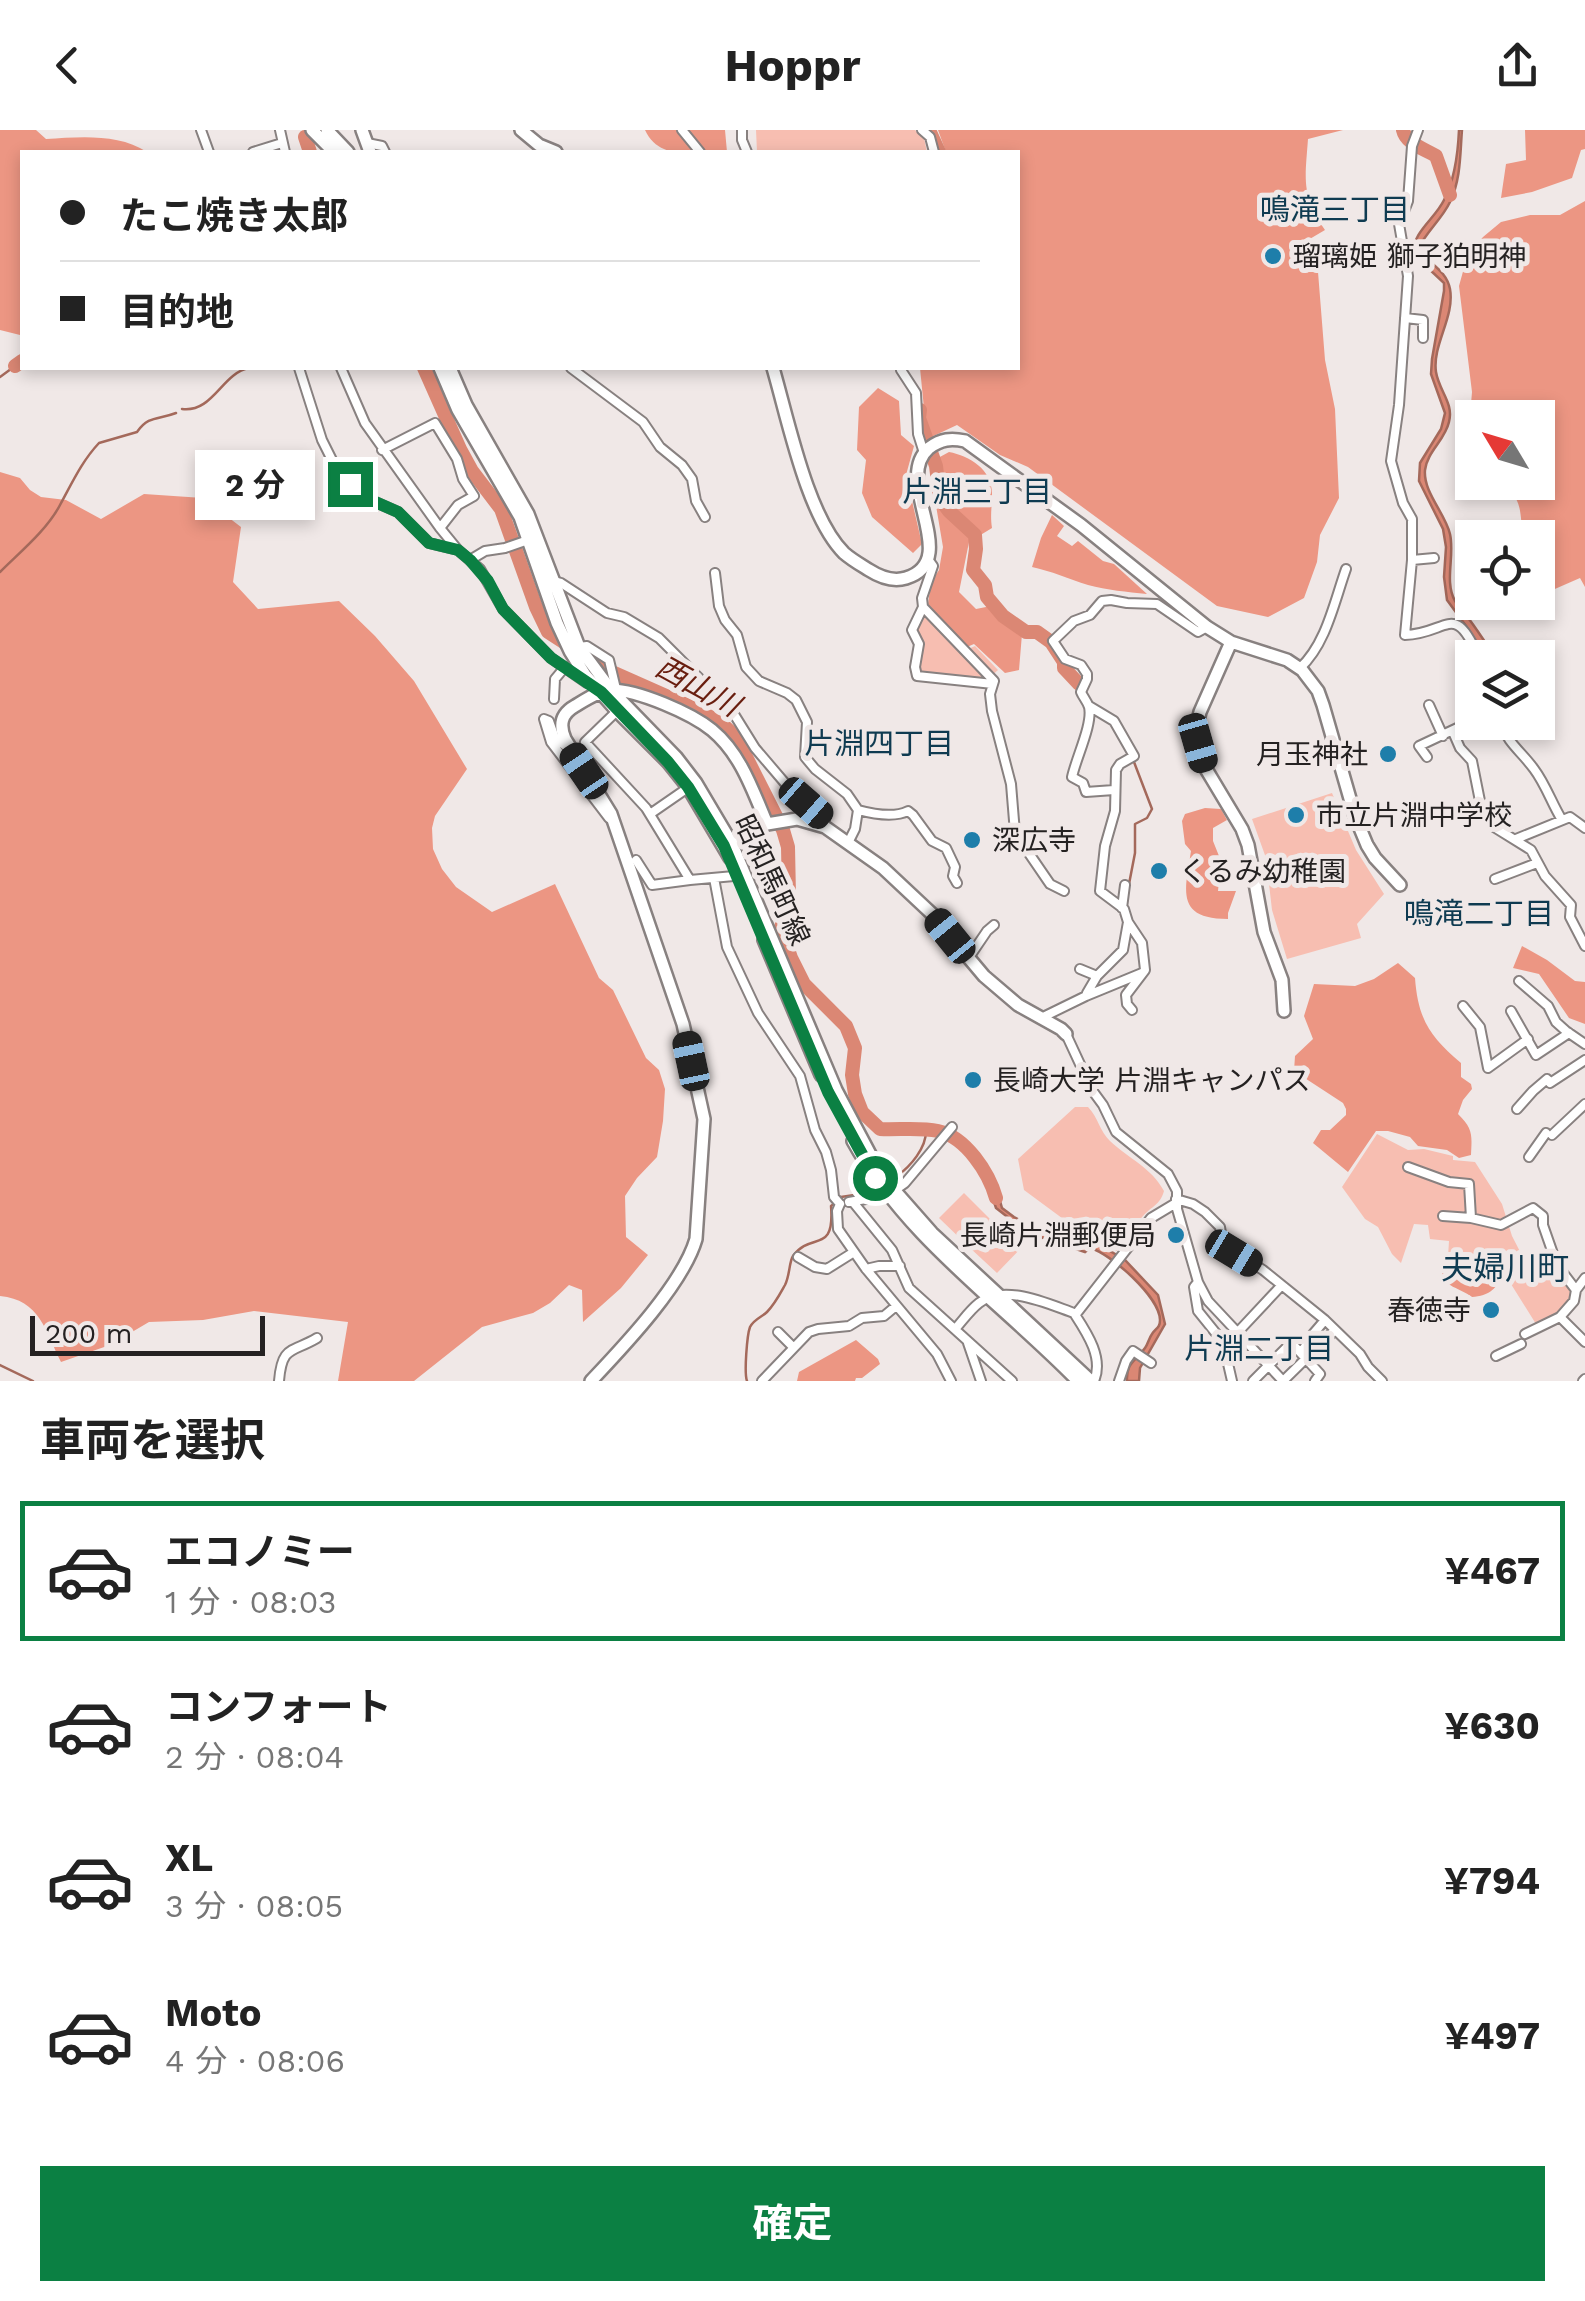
<!DOCTYPE html>
<html lang="ja">
<meta charset="utf-8">
<style>
:root{--surface:#fff;--page:#f2f2f2;--text:#222;--muted:#767676;--line:#e0e0e0;--accent:#0b8043}
body{margin:0;font-family:"Work Sans","Noto Sans JP",sans-serif;background:var(--page);color:var(--text);height:100vh;display:flex;flex-direction:column;font-size:38px;white-space:nowrap}
*{box-sizing:border-box;margin:0}
p{font-size:32px;color:var(--muted)}
.icon{flex:none;width:55px;height:55px;fill:none;stroke:currentColor;stroke-width:2;stroke-linecap:round;stroke-linejoin:round}
.map{position:relative;height:1251px;overflow:hidden}
.panel{display:flex;flex-direction:column;background:var(--surface);flex:1}
.panel>*{flex:none}
.top-card{position:absolute;left:20px;top:20px;width:1000px;height:220px;border-radius:0px;box-shadow:0 5px 15px #0003;display:grid;align-content:center;height:220px;padding:0 40px;background:var(--surface)}
.needle{width:65px;rotate:308deg}
.controls{position:absolute;left:1455px;top:270px;display:grid;gap:20px}
.controls a{display:grid;place-items:center;width:100px;height:100px;border-radius:0px;background:var(--surface);box-shadow:0 5px 15px #0003;font-size:50px}
.scale{position:absolute;left:30px;bottom:25px;width:235px;box-sizing:border-box;padding-left:10px;border:5px solid #252222;border-top:0;font-size:28px;line-height:35px;white-space:nowrap;color:#252222;-webkit-text-stroke:8px #f0e8e7;paint-order:stroke}
.end{position:absolute;width:45px;height:45px;margin:-22px;border:12px solid #0b8043;background:#fff;box-shadow:0 0 0 5px #fff}
.from{border-radius:50%}
.bubble{position:absolute;height:70px;border-radius:0px;background:var(--surface);box-shadow:0 5px 15px #0003;font-size:32px;font-weight:700;line-height:70px;text-align:center}
.car{position:absolute;width:30px;height:60px;margin:-30px -15px;border-radius:12px;box-shadow:0 0 8px 2px #0007;background:linear-gradient(#222 24%,#8ab4d8 0 40%,#222 0 76%,#8ab4d8 0 86%,#222 0)}
.top-card b{display:flex;align-items:center;gap:35px;height:95px;font-size:38px}
.top-card b+b{border-top:2px solid var(--line)}
.top-card i{width:25px;height:25px;background:var(--text)}
ul{padding:0;list-style:none}
li{display:flex;align-items:center;gap:30px;height:140px;margin:0 20px 15px;padding:0 20px;border:5px solid transparent;border-radius:0px}
li div{flex:1}
li b{display:block;font-size:38px}
li em{font-style:normal;font-weight:700}
li.current{border-color:var(--accent)}
li>.icon{width:90px;height:90px;stroke-width:1.5}
h2{padding:0 40px;font-size:45px;line-height:120px}
.action{display:flex;gap:20px;margin-top:auto;padding:20px 40px}
.action a{flex:1;height:115px;border-radius:0px;background:var(--accent);color:#fff;font-size:40px;font-weight:700;line-height:115px;text-align:center}
header{display:flex;justify-content:space-between;align-items:center;height:130px;padding:0 40px;background:var(--surface);font-size:45px;font-weight:700}
.map>svg:first-child{display:block}
.green{fill:#f7beb1}
.forest{fill:#ec9683}
.water{fill:#db8774;stroke:#a4695b;stroke-width:2.5}
.lines{fill:none;stroke-linecap:round;stroke-linejoin:round}
.stream{stroke:#a4695b;stroke-width:2.5}
.river{stroke:#db8774;stroke-width:14}
.street-casing{stroke:#888180;stroke-width:12}
.secondary-casing{stroke:#888180;stroke-width:16}
.street{stroke:#fff;stroke-width:8}
.secondary{stroke:#fff;stroke-width:11}
.route{stroke:#0b8043;stroke-width:12}
.poi-dot{fill:#1e7eaa;stroke:#f0e8e7;stroke-width:4}
.labels{text-anchor:middle;dominant-baseline:central;stroke-width:10;stroke-linejoin:round;paint-order:stroke}
.poi-label{font-size:28px;fill:#252222;stroke:#f0e8e7;text-anchor:start}
.street-label{font-size:28px;fill:#252222;stroke:#f0e8e7}
.neighbourhood-label{font-size:30px;fill:#0f3b51;stroke:#f0e8e7}
.water-label{font-size:30px;font-style:italic;fill:#691e0f;stroke:#f0e8e7}
.quarter-label{font-size:32px;fill:#0f3b51;stroke:#f0e8e7}
</style>
<header><svg class="icon" aria-label="back" viewBox="0 0 24 24"><path d="M15 5l-7 7 7 7"/></svg>Hoppr<svg class="icon" aria-label="share" viewBox="0 0 24 24"><path d="M12 15V3M7 8l5-5 5 5M5 13v7h14v-7"/></svg></header>
<div class="map">
<svg width="1585" height="1251" viewBox="0 0 1585 1251">
<rect width="100%" height="100%" fill="#f0e8e7"/>
<path class="green" d="M756 0H915L924 8 927 22H757Z
M923 482 962 522 975 516 998 540 987 550 920 544C912 521 913 504 923 482Z
M1332 663 1356 720 1384 764 1357 794 1361 808 1287 829 1272 780 1266 728 1252 689Z
M1075 977H1088C1098 987 1100 1002 1110 1011 1129 1029 1151 1037 1164 1061 1160 1075 1152 1076 1143 1086 1133 1096 1125 1109 1117 1121L1070 1094 1024 1060 1018 1029Z
M1377 1004 1408 1020 1424 1019 1453 1026V1030L1475 1032 1502 1074 1512 1106 1528 1137 1550 1127 1573 1160C1571 1179 1551 1186 1536 1194L1494 1127H1448L1449 1111 1430 1109 1428 1095 1414 1094 1401 1133 1392 1124 1378 1097 1365 1089 1342 1057Z
M964 1063 991 1090 967 1115 939 1088Z
M994 1092 1021 1118 997 1143 969 1117Z"/>
<path class="forest" d="M0 0H36L46 9C79 7 118 3 147 22H22V205H20L0 200Z
M645 0H725L727 22C696 22 660 32 645 0Z
M938 0H1343L1308 9C1305 51 1301 64 1325 100L1308 110 1318 142 1325 230 1335 279 1339 368 1320 405 1317 432 1304 468 1268 487 1217 476 1028 337 1000 325 957 295 927 309 920 238H1018V22H946Z
M1525 0H1585V19L1581 20 1572 48 1532 62 1501 68 1506 34 1526 30Z
M1585 71V457L1580 448 1548 462 1538 424V408L1524 407C1518 381 1525 374 1503 353L1538 352V288H1472V325L1467 321 1472 262 1459 156 1467 127 1483 107 1501 92 1530 85H1560Z
M878 258 899 271 901 305 914 316 906 345 922 414 913 423 872 387 862 363 866 330 857 320 859 277Z
M949 322C970 326 993 340 992 365 992 377 990 385 992 398L969 412 959 462 976 479 991 476 1011 499 1022 504 1019 540 1005 543 974 514 967 517 928 474 931 452 939 440 943 417 930 340 938 328Z
M0 342 20 348 30 360 41 367 66 370 101 389 144 364 203 368 241 397 233 452 258 479 339 471 375 506 414 551 467 639 435 686 432 698 433 719 442 739 456 757 492 782 555 754 599 848 613 860 646 928 659 940 665 959 663 991 657 1027 637 1048 625 1066 626 1107 648 1125 621 1158 583 1192 582 1160 569 1155 550 1173 533 1183 482 1197 414 1251H338L348 1192 254 1181 203 1190 149 1192 110 1215 61 1232C45 1200 40 1170 0 1166Z
M1052 385 1064 396 1057 406 1072 416 1078 411 1103 431 1114 434 1147 464C1127 462 1107 460 1088 455 1069 449 1051 441 1032 437L1041 408Z
M1205 678 1221 679 1227 690 1213 698V711L1221 731 1218 761H1236L1228 783V789C1175 789 1185 760 1191 721L1185 714 1182 691 1185 684Z
M1522 816 1547 830 1575 851 1585 852V894L1569 888 1539 844 1513 838Z
M1398 833 1415 848C1418 889 1430 907 1461 933V947L1471 954 1472 959 1463 970 1458 984C1473 999 1472 1004 1471 1025L1459 1028 1447 1020 1418 1016 1410 1007 1388 1001H1376L1348 1042 1313 1013 1321 1000H1330L1346 985V979L1343 973 1294 941 1295 926 1313 909 1304 886 1314 854 1355 856 1374 849Z
M1492 1127C1509 1147 1496 1166 1472 1167 1461 1158 1442 1157 1442 1141L1452 1128Z
M856 1210 878 1229 880 1234 862 1248H856L855 1251H797L799 1242Z"/>
<path class="water" d="M1459 0H1462C1460 24 1461 49 1450 72 1442 89 1426 102 1418 119 1427 133 1446 139 1450 159 1455 187 1432 215 1436 242 1439 261 1454 273 1449 292 1445 310 1427 322 1425 340 1423 362 1445 383 1450 404 1455 426 1444 451 1455 471 1459 478 1464 483 1469 489 1478 501 1487 515 1495 527H1484L1466 496 1447 470 1444 447 1446 417 1443 399 1419 351 1420 333 1441 299 1445 283 1431 244 1432 229 1444 161V153L1413 124C1413 101 1435 89 1444 70 1455 49 1458 23 1459 0Z
M994 1050 1002 1078 1014 1087 1043 1102 1064 1105 1080 1103 1125 1130 1158 1165 1165 1194 1140 1238 1139 1251H1127C1126 1232 1136 1231 1145 1218 1148 1214 1149 1208 1152 1204 1156 1198 1160 1198 1160 1190 1160 1167 1110 1123 1090 1118L1085 1122 1028 1103 996 1078 988 1054Z"/>
<g class="lines">
<path class="stream" d="M0 247 15 236
M182 279C213 283 222 243 249 238
M0 442C20 422 47 400 60 375 72 353 82 331 99 313L137 302C149 285 158 290 176 283
M1129 754 1135 723V694L1147 688 1152 679 1134 632
M897 1046C911 1036 926 1018 926 1001
M841 1067 874 1062
M0 1235 33 1251
M747 1251C744 1243 747 1205 750 1197 754 1189 762 1187 767 1182 775 1174 780 1164 785 1155 790 1145 789 1132 793 1126 811 1101 835 1125 831 1076L835 1073"/>
<path class="river" d="M929 0 939 22
M1403 0C1406 14 1425 19 1436 26L1450 65
M305 7 310 22
M15 236 22 231
M424 238 460 319 472 341 501 379 536 477 548 502 605 539 702 582 724 596 736 607 783 700 788 717 789 766 781 798 791 828 804 854 846 896 855 918 852 945 855 964 862 982 880 999C898 1000 920 997 938 1001 966 1007 989 1043 996 1068
M920 280 919 288 936 336 940 369 949 381 975 405 976 419 973 440 985 455 987 467 1003 486 1026 502H1037L1051 512 1064 532V538L1079 554"/>
<g class="street-casing">
<path id="street" d="M201 0 209 22
M280 0 285 22
M682 0 700 22
M742 0V10L747 22
M922 0 930 7 934 22
M1418 0 1412 16 1408 71 1399 94 1408 146 1399 275 1391 331 1403 373 1412 389V430L1405 505C1448 504 1454 469 1479 528
M367 13 382 16 385 22
M253 22 282 13
M1405 188 1423 190V208
M299 238 322 310 332 330 350 353 373 371 398 382 429 413 458 420
M341 238 365 293 440 398 458 420 480 439 503 479 551 528 587 553
M571 238 643 292 660 317 682 335 692 349 696 371 705 387
M901 240 916 263 918 304 924 323
M382 320 435 293 457 329 463 349 474 366 458 375 440 398
M928 429 933 436 922 468 923 477 912 500 919 514 915 537 917 546 993 554
M470 430 485 421 505 418 531 409
M1412 430 1434 428
M715 443 719 476 725 490 737 505 746 537 759 551 787 563 796 570 807 592 805 627 815 639 847 664 858 680C873 684 894 688 908 681L913 685 932 711 946 718 955 737 953 746 957 753
M553 451 561 453 607 483 624 487 659 508 732 581 755 618 790 659 825 690V697
M923 477 994 551 990 564 992 581 1011 654 1015 703 1050 754 1064 761
M579 517 587 516 609 530 616 559
M1300 538C1326 514 1334 473 1346 439
M554 569 555 549 565 537
M1429 575 1443 606
M1089 576 1114 591 1134 626 1120 634 1116 640 1115 681 1105 716 1100 761 1124 779 1128 792 1142 813 1145 840 1126 865 1127 874 1132 880
M618 580 585 612 646 678 690 750 745 745
M1500 592C1509 615 1521 621 1534 639 1546 655 1552 674 1562 690
M1453 602 1460 618 1472 631 1481 676 1494 697 1531 720 1545 746 1571 775 1570 787 1585 816
M568 618 555 608 549 591 544 589 551 612 609 688
M1427 627 1419 616 1472 591
M1114 660 1086 662 1083 653 1072 647C1076 628 1093 594 1089 577 1087 571 1083 567 1081 562L1087 549V544L1081 535 1065 529 1053 511 1074 491 1090 485 1102 471 1111 470 1127 473 1157 474 1198 502 1207 497
M650 684 692 655
M1516 709 1570 687 1585 698
M848 713 855 699 858 680
M636 730 652 755 690 750
M714 748 727 817 758 883 800 946 815 1000 826 1022 831 1040 834 1067 840 1074
M1495 749 1537 733
M1122 778 1125 755
M968 829 987 801 994 795
M1080 839 1097 846
M1519 851 1548 876 1556 892 1566 901 1585 914
M1087 863 1097 846 1123 820 1128 792
M1463 876 1480 897 1488 938 1528 909
M1511 881 1536 925 1569 903
M1041 888 1086 866 1142 843
M1066 904 1092 960 1103 975 1116 1002 1168 1044 1177 1061V1079L1198 1152 1208 1171 1283 1251
M1517 979 1533 961 1547 949 1550 953 1585 930
M1552 1005 1585 974
M1529 1027 1546 1003
M1408 1037 1449 1052 1469 1054 1471 1088 1501 1095 1533 1078 1543 1086V1095L1557 1135 1576 1160 1574 1171 1560 1187
M1176 1069 1193 1074 1205 1082 1220 1097 1222 1109 1228 1118 1263 1140 1325 1190 1360 1224 1368 1237 1382 1251
M849 1072 888 1065 905 1053 952 997
M853 1072 892 1120 909 1158 1012 1251
M840 1074 837 1081 838 1099 866 1139 937 1224 951 1251
M1443 1086 1471 1088
M798 1127 815 1137 827 1139 854 1122
M866 1139 879 1136H900
M1198 1152 1194 1157 1198 1181 1223 1212 1232 1251
M1576 1160 1585 1148
M1076 1184 1151 1088 1176 1073
M956 1198C963 1190 970 1180 979 1173 1004 1153 1048 1174 1074 1183 1087 1203 1104 1228 1094 1251
M778 1202 793 1217
M1237 1203 1281 1156
M1525 1204 1560 1187 1585 1212
M1287 1208 1320 1244 1315 1251
M968 1213 981 1251
M1301 1223 1313 1204 1325 1190
M1496 1226 1521 1214
M279 1251C282 1215 292 1223 317 1208
M762 1251 809 1202 818 1199 849 1196 862 1188 884 1186 896 1176
M1119 1251 1126 1231 1133 1221 1151 1233
M1253 1251 1291 1213
M1283 1251 1334 1201
M1583 1251 1585 1249"/>
</g>
<g class="secondary-casing">
<path id="secondary" d="M312 0 334 22
M327 0 348 22
M362 0 370 22
M521 0 539 15 556 22
M440 238 458 280 520 387 557 493 570 521 585 545 617 581 668 632 688 657 730 728
M450 238 466 275 528 384 579 517 611 560 676 627 696 653 731 712 836 960 871 1026 895 1061 932 1103 1091 1251
M773 238C788 289 807 386 844 423 852 430 861 435 869 440 880 447 893 452 906 448 964 430 891 351 929 318 941 309 951 308 965 311L1081 395 1207 497 1231 512 1287 530 1302 540 1318 561 1323 575 1355 686 1367 715 1375 728 1400 755
M1231 512 1200 582 1197 595 1198 613 1203 634 1242 699 1248 715 1264 802 1282 850 1284 881
M728 714 767 694 797 689 825 697 883 738 931 783 984 846 1018 875 1061 899 1066 904
M764 810 821 945
M853 1011C907 1109 1001 1172 1078 1251
M591 1251C624 1216 683 1154 696 1109L704 989 683 894 611 684 565 609C559 595 561 584 575 576 585 570 598 561 611 560 638 560 691 583 712 600 741 624 753 661 767 694"/>
</g>
<use href="#street" class="street"/>
<use href="#secondary" class="secondary"/>
</g>
<g class="lines">
<path class="route" d="M350 354 373 371 398 382 429 413 458 420 470 430 488 451 503 479 551 528 601 562 668 632 688 657 724 716 828 962 875 1048"/>
</g>
<g class="poi-dot">
<circle cx="1273" cy="126" r="10"/>
<circle cx="1388" cy="624" r="10"/>
<circle cx="1296" cy="685" r="10"/>
<circle cx="972" cy="710" r="10"/>
<circle cx="1159" cy="741" r="10"/>
<circle cx="973" cy="950" r="10"/>
<circle cx="1176" cy="1105" r="10"/>
<circle cx="1491" cy="1180" r="10"/>
</g>
<g class="labels">
<g class="poi-label">
<text x="1293" y="126">瑠璃姫 獅子狛明神</text>
<text x="1368" y="624" text-anchor="end">月玉神社</text>
<text x="1316" y="685">市立片淵中学校</text>
<text x="992" y="710">深広寺</text>
<text x="1179" y="741">くるみ幼稚園</text>
<text x="993" y="950">長崎大学 片淵キャンパス</text>
<text x="1156" y="1105" text-anchor="end">長崎片淵郵便局</text>
<text x="1471" y="1180" text-anchor="end">春徳寺</text>
</g>
<g class="street-label">
<text transform="translate(772 750) rotate(65)">昭和馬町線</text>
</g>
<g class="neighbourhood-label">
<text x="1335" y="79">鳴滝三丁目</text>
<text x="977" y="361">片淵三丁目</text>
<text x="879" y="613">片淵四丁目</text>
<text x="1479" y="783">鳴滝二丁目</text>
<text x="1259" y="1218">片淵二丁目</text>
</g>
<g class="water-label">
<text transform="translate(698 556) rotate(29)">西山川</text>
</g>
<g class="quarter-label">
<text x="1505" y="1138">夫婦川町</text>
</g>
</g>
</svg>
<div class="controls">
<a><svg class="needle" viewBox="-14 -14 28 28"><path d="M0-13l5 13h-10z" fill="#e53935"/><path d="M0 13l5-13h-10z" fill="#767676"/></svg></a>
<a><svg class="icon" aria-label="locate" viewBox="0 0 24 24"><circle cx="12" cy="12" r="6"/><path d="M12 2v4M12 18v4M2 12h4M18 12h4"/></svg></a>
<a><svg class="icon" aria-label="layers" viewBox="0 0 24 24"><path d="M12 4l9 5-9 5-9-5zM3 14l9 5 9-5"/></svg></a>
</div>
<div class="scale">200 m</div>
<i class="end from" style="left:875px;top:1048px"></i>
<i class="end" style="left:350px;top:354px"></i>
<div class="bubble" style="left:195px;top:320px;width:120px">2 分</div>
<i class="car" style="left:1198px;top:613px;rotate:164deg"></i>
<i class="car" style="left:584px;top:641px;rotate:326deg"></i>
<i class="car" style="left:806px;top:673px;rotate:131deg"></i>
<i class="car" style="left:950px;top:806px;rotate:321deg"></i>
<i class="car" style="left:691px;top:931px;rotate:348deg"></i>
<i class="car" style="left:1234px;top:1123px;rotate:121deg"></i>
<div class="top-card">
<b><i class="from"></i>たこ焼き太郎</b>
<b><i></i>目的地</b>
</div>
</div>
<section class="panel">
<h2>車両を選択</h2>
<ul>
<li class="current"><svg class="icon" aria-label="car" viewBox="0 0 24 24"><path d="M5 17H2v-5l4-1 3-4h7l3 4 3 1v5h-3M9 17h6M6 11h13"/><circle cx="7" cy="17" r="2"/><circle cx="17" cy="17" r="2"/></svg><div><b>エコノミー</b><p>1 分 · 08:03</p></div><em>¥467</em></li>
<li><svg class="icon" aria-label="car" viewBox="0 0 24 24"><path d="M5 17H2v-5l4-1 3-4h7l3 4 3 1v5h-3M9 17h6M6 11h13"/><circle cx="7" cy="17" r="2"/><circle cx="17" cy="17" r="2"/></svg><div><b>コンフォート</b><p>2 分 · 08:04</p></div><em>¥630</em></li>
<li><svg class="icon" aria-label="car" viewBox="0 0 24 24"><path d="M5 17H2v-5l4-1 3-4h7l3 4 3 1v5h-3M9 17h6M6 11h13"/><circle cx="7" cy="17" r="2"/><circle cx="17" cy="17" r="2"/></svg><div><b>XL</b><p>3 分 · 08:05</p></div><em>¥794</em></li>
<li><svg class="icon" aria-label="car" viewBox="0 0 24 24"><path d="M5 17H2v-5l4-1 3-4h7l3 4 3 1v5h-3M9 17h6M6 11h13"/><circle cx="7" cy="17" r="2"/><circle cx="17" cy="17" r="2"/></svg><div><b>Moto</b><p>4 分 · 08:06</p></div><em>¥497</em></li>
</ul>
<div class="action"><a>確定</a></div>
</section>
